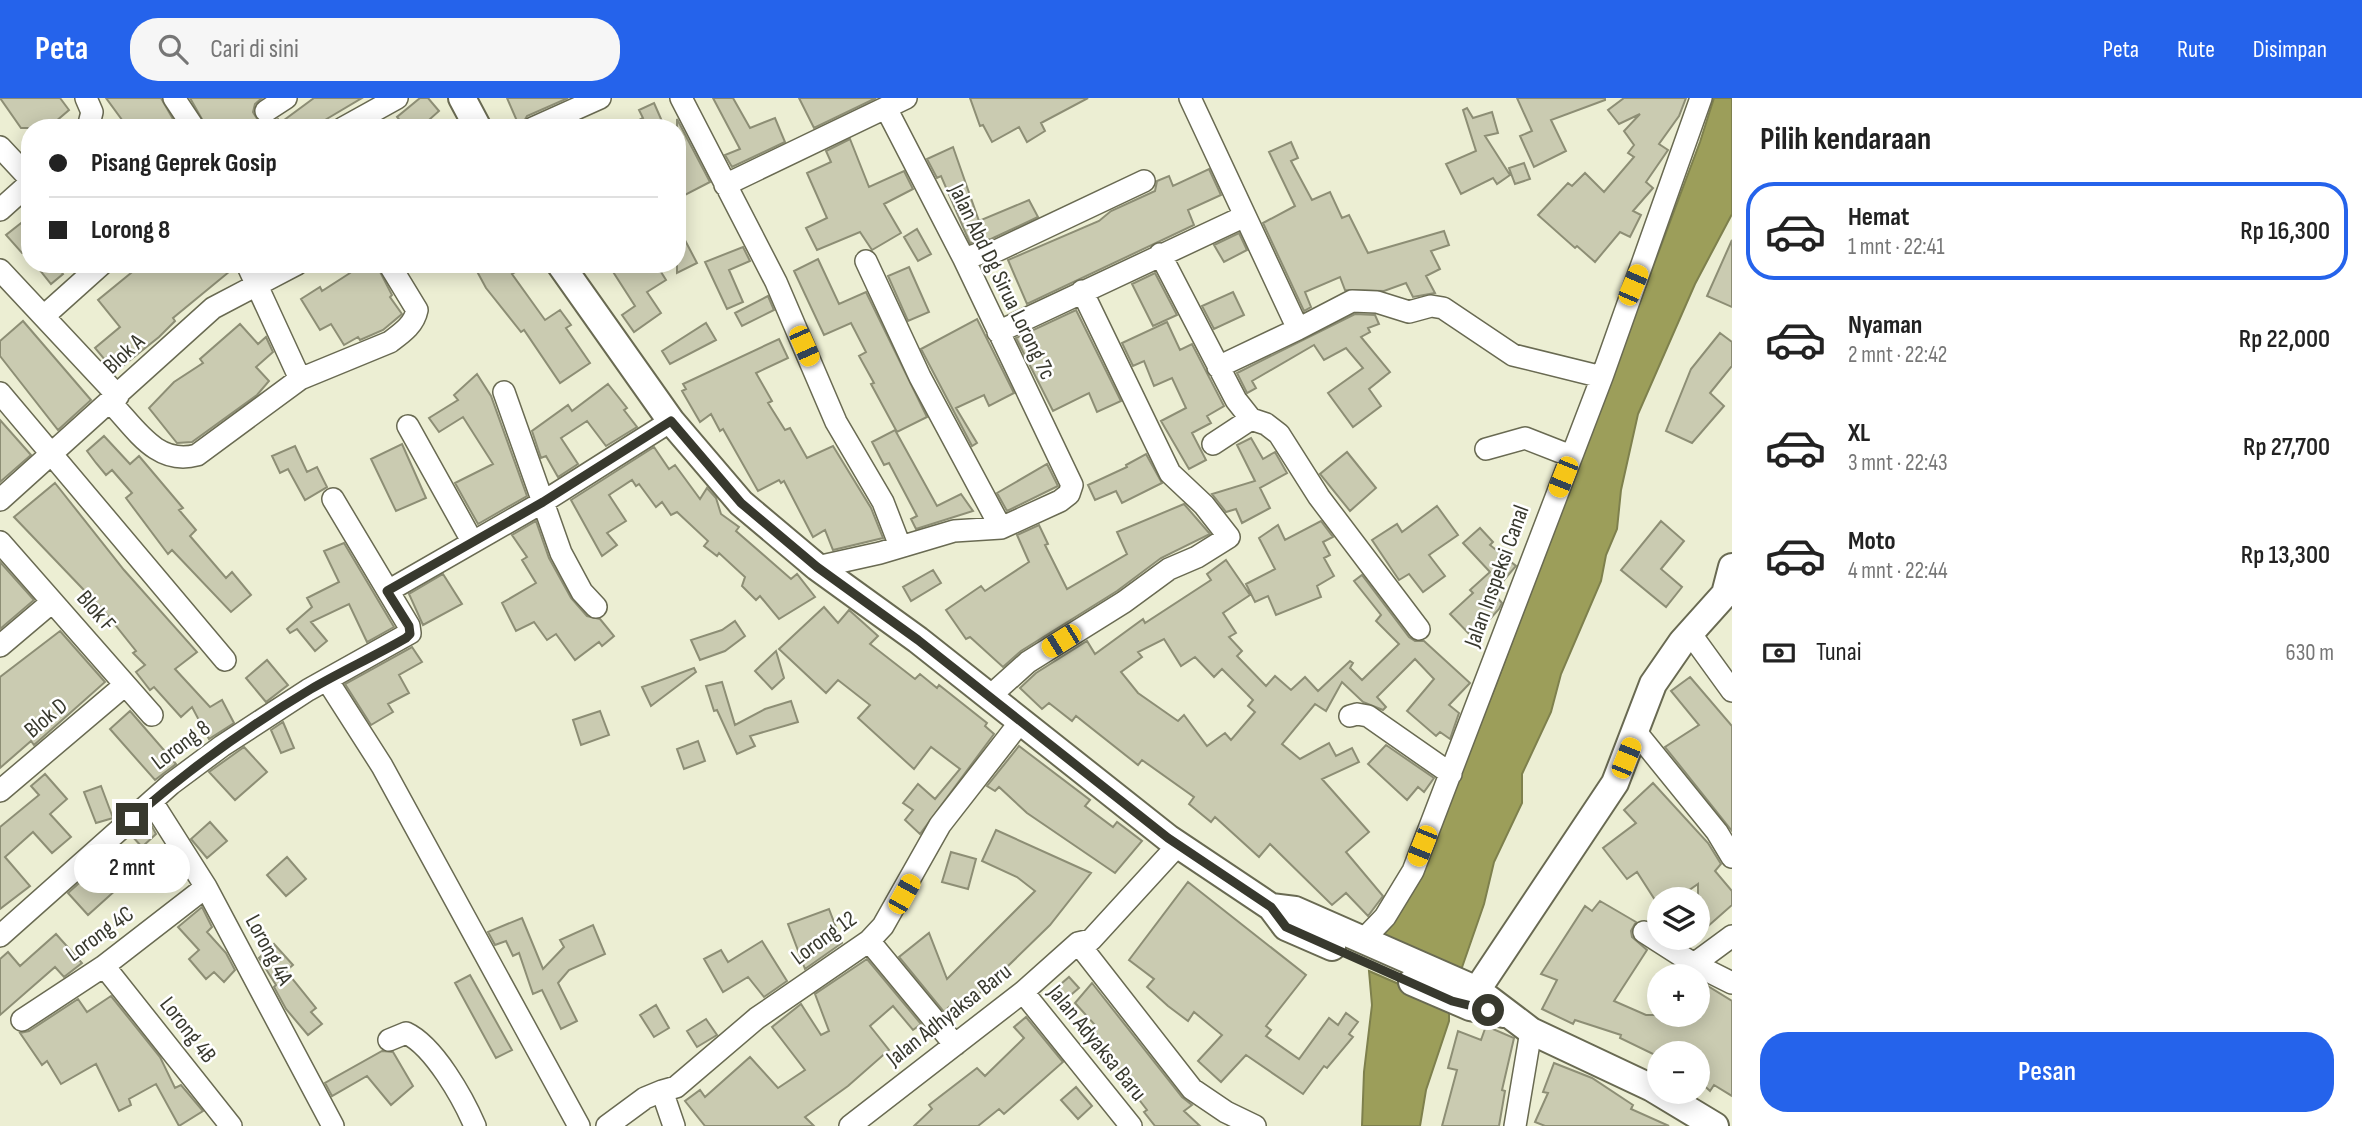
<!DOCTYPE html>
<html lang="id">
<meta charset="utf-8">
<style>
:root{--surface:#fff;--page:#f6f6f6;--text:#222;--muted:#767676;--line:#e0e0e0;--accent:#2563eb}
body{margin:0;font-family:"Sofia Sans Condensed",sans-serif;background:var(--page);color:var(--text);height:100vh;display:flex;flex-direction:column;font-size:26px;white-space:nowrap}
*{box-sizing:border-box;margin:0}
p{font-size:23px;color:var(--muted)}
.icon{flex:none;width:38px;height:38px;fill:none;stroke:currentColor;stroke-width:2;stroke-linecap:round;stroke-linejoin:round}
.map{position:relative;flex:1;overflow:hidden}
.sheet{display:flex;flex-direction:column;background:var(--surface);width:630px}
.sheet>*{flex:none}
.guide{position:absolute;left:21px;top:21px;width:665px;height:154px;border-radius:28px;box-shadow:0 4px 18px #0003;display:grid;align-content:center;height:154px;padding:0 28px;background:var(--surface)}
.controls{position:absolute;left:1647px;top:789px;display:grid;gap:14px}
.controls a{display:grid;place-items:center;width:63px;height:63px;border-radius:50%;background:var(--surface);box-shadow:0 4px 18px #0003;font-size:35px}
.end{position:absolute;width:32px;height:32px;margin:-16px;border:9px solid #38392e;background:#fff;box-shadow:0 0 0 4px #fff}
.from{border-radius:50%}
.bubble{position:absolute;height:49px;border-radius:24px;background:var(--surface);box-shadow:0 4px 18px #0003;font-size:23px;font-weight:600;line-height:49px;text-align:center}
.car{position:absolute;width:21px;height:42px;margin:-21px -10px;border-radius:9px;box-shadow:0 0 5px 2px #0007;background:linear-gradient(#f5c518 24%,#345 0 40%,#f5c518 0 76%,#345 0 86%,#f5c518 0)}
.guide b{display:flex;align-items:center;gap:24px;height:66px;font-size:26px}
.guide b+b{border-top:2px solid var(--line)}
.guide i{width:18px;height:18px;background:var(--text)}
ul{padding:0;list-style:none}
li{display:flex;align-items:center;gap:21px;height:98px;margin:0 14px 10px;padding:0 14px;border:4px solid transparent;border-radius:28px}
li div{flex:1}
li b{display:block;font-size:26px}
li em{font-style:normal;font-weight:600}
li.selected{border-color:var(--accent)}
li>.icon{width:63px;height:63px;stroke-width:1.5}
h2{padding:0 28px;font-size:32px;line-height:84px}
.pay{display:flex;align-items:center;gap:18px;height:77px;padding:0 28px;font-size:26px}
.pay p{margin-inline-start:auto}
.action{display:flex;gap:14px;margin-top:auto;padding:14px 28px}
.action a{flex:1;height:80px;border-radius:28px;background:var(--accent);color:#fff;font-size:28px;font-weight:600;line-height:80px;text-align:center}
header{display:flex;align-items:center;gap:42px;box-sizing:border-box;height:98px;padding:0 35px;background:var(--accent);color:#fff}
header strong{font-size:33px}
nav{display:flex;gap:38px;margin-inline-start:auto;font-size:24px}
.search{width:490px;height:63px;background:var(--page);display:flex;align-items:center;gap:18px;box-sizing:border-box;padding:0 24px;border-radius:28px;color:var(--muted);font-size:26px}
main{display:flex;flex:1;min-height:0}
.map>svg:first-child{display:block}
.water{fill:#9c9e5a;stroke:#7e804d;stroke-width:2}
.building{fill:#cacbb1;stroke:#8d8e75;stroke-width:2;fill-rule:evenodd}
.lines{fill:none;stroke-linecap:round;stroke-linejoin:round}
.minor-casing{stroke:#696a52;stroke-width:24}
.major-casing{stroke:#696a52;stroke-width:30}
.minor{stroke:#fff;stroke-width:21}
.major{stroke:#fff;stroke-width:26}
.route{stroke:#38392e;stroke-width:9}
.labels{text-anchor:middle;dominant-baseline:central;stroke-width:5;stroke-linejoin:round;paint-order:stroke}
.street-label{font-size:23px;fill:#38392e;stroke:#fff}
</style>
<header>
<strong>Peta</strong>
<div class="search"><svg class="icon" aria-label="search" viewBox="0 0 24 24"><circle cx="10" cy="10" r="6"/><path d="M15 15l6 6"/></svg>Cari di sini</div>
<nav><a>Peta</a><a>Rute</a><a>Disimpan</a></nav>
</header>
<main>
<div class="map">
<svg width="1732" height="1028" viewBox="0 0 1732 1028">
<rect width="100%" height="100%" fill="#eceed3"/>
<path class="water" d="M1714 0H1732V116L1695 186 1638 316 1621 392 1617 431 1606 457 1601 483 1561 576 1551 614 1522 676V705L1494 764 1484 806 1459 878 1380 843 1392 825 1494 592 1700 44Z
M1369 873 1449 908V923L1426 992 1420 1028H1362L1364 974 1372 907Z"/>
<path class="building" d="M0 0H60L69 12 48 30H21Z
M106 0H161L178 30H128Z
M190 0H262L255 6 253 14 259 24 266 26 278 21 280 25 314 0H362L325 22 330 30H207Z
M420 0H428L439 13 420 30H406L397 19Z
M507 0H568L527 18 520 30Z
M713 0H733L750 30 775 20 785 44 732 69 725 57 740 51Z
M799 0H876L814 30Z
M970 0H1088L1041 25 1045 33 1027 44 1019 29 992 44 983 27 980 28Z
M1517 0H1605V2L1551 22 1566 53 1534 69 1520 38 1532 33Z
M1624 0H1686L1679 18 1659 46 1668 52 1646 84 1653 90 1633 113 1641 117 1630 139 1620 134 1595 164 1577 148 1575 150 1538 117 1568 85 1572 88 1585 75 1604 94 1634 59 1628 55 1634 47 1624 33 1640 16 1619 26 1608 12Z
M654 5 665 30H624L643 20 639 12Z
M1467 10 1473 20 1492 14 1498 35 1485 38 1510 77 1497 86 1493 80 1461 96 1446 66 1476 53 1463 12Z
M677 21 710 84 683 98 677 88Z
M850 41 869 89 904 73 913 91 884 106 901 135 872 152 860 134 817 152 806 130 827 120 807 75 831 64 826 53Z
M1291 44 1298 60 1291 63 1312 102 1330 94 1342 120 1349 117 1368 155 1444 133 1449 147 1431 153 1440 171 1426 178 1435 195 1413 199 1406 185 1384 193 1345 192 1340 179 1305 194 1311 209 1304 213 1263 125 1295 108 1269 54Z
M953 49 979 123 1029 102 1038 119 991 141 970 145 941 78 937 80 927 61Z
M1524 65 1530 81 1515 86 1509 70Z
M1209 71 1221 97 1188 112 1194 127 1027 206 1008 162 1099 123 1111 113 1155 93 1157 83 1169 78 1173 88Z
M30 118V149L22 155 6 137Z
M677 127 697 165 677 175Z
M917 131 931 156 918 163 904 139Z
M1239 135 1247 152 1224 164 1214 147Z
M1732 142V209L1707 198Z
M743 149 750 163 729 172 743 204 727 211 705 164Z
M818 161 839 206 866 194 927 319 897 334 871 286 874 285 859 258 866 254 851 225 824 237 794 173Z
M35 166H55L63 176 51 186Z
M142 166H234L235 169 173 220 175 223 159 239 115 274 95 250 120 229 98 202Z
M345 166H376L392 197 390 199 402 216 383 232 360 242 358 239 344 247 331 226 320 232 301 201 320 189 322 193 350 175Z
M473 166H529L512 176 545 222 560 212 571 227 566 230 590 265 560 285 524 232 521 234 486 190Z
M608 166H656L666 182 647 194 661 215 634 234 622 217 635 208Z
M909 169 929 214 908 223 888 178Z
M1155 175 1177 217 1153 228 1132 186Z
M1233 194 1244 217 1214 231 1202 208Z
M768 198 774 212 742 228 735 215Z
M1076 212 1121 303 1097 314 1089 295 1053 313 1016 240Z
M1355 216 1375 217 1379 226 1368 230 1370 234 1361 239 1390 274 1369 291 1381 308 1353 329 1328 295 1363 270 1346 250 1324 262 1314 247 1252 283 1256 290 1247 295 1237 275Z
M977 221 1014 295 989 308 984 297 956 310 977 345 972 348 921 251Z
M23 223 91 302 58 332 0 258V243Z
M1167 224 1180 252 1192 246 1224 308 1207 318 1211 325 1192 335 1206 362 1189 371 1161 323 1186 310 1172 280 1154 288 1144 263 1133 268 1122 245Z
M706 225 716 242 670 266 662 253Z
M240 226 258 246 266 239 273 254 256 269 269 283 257 297 192 344 177 345 149 310 174 284 203 265 200 261Z
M1720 235 1732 244V268L1710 295 1724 308 1692 345 1666 333 1691 271Z
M779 241 788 260 756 275 772 303 768 305 785 332 790 330 807 360 833 348 871 410 883 440 833 452 825 432 813 439 784 383 781 385 779 382 758 393 723 331 720 333 711 316 700 324 682 293 686 291 683 286Z
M477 276 491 298 527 398 478 426 455 385 493 366 463 319 439 334 429 320 458 302 454 297Z
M608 286 627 310 624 312 637 329 606 348 587 323 561 340 578 366 558 379 546 358 541 360 532 333 568 307 572 313Z
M0 322 31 357 0 384Z
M895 332 937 408 961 396 973 413 916 431 911 421 917 418 889 365 884 367 872 344Z
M104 338 130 366 139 358 183 410 179 412 196 432 190 438 226 480 232 474 251 497 231 514 172 452 168 456 126 400 132 395 112 372 106 377 96 365 87 353Z
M1251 340 1263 361 1275 354 1287 375 1260 390 1270 410 1242 425 1236 411 1226 414 1212 396 1255 383 1237 347Z
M402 346 426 400 396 413 371 361Z
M295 348 307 374 317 369 327 389 305 402 288 371 280 375 272 358Z
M654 349 669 371 675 367 700 401 707 390 716 400 721 416 739 429 736 433 791 481 797 476 815 499 779 521 760 498 756 502 742 488 745 479 719 455 717 458 704 448 708 443 677 414 671 417 662 404 656 409 639 386 636 388 632 382 609 397 626 423 607 435 617 447 602 458 571 402Z
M1347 354 1376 390 1350 413 1320 376Z
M1146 356 1162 385 1122 405 1116 393 1095 402 1088 387 1127 369 1126 367Z
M1047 366 1058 388 1007 413 997 395Z
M55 385 124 472 197 554 175 571 210 609 222 602 234 625 209 641 192 609 181 619 154 589 150 592 136 574 145 567 133 555 136 553 104 513 14 419Z
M1184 406 1210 436 1161 460 1117 493 1021 553 1003 569 970 539 966 541 946 512 981 488 985 493 1029 464 1017 437 1039 427 1048 446 1045 447 1067 491 1127 456 1117 434Z
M1437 408 1458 437 1429 457 1445 478 1423 494 1409 476 1399 482 1372 442 1397 426 1402 434Z
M536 423 549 460 571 500 587 518 600 521 614 538 602 548 599 544 575 562 556 536 547 542 534 524 516 533 502 505 536 485 522 462 527 459 512 437Z
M1321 423 1333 439 1323 444 1330 457 1324 460 1334 478 1317 488 1321 499 1276 517 1268 498 1255 504 1246 486 1275 471 1259 440 1278 427 1285 442Z
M1661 423 1684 443 1661 471 1682 489 1666 509 1621 472Z
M1480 430 1493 444 1490 447 1516 468 1493 495 1502 505 1499 511 1473 540 1450 516 1473 495 1470 492 1490 474 1463 445Z
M344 445 394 529 367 544 349 506 311 524 327 543 315 553 297 531 290 535 287 531 312 509 307 500 339 484 324 453Z
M1226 462 1250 497 1223 515 1236 535 1229 539 1242 553 1237 558 1266 588 1275 578 1291 592 1305 579 1318 593 1350 563 1353 565 1350 570 1362 582 1399 546 1376 523 1381 517 1354 483 1362 477 1409 539 1415 543H1424L1470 585 1449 607 1459 615 1450 641 1440 634 1436 638 1407 613 1434 581 1415 561 1377 599 1386 609 1383 612 1363 604 1342 584 1326 613 1315 606 1282 646 1300 661 1329 645 1336 658 1352 650 1359 664 1322 681 1369 734 1346 754 1383 798 1368 818 1346 795 1332 807 1270 746 1259 759 1215 719 1211 724 1189 706 1194 699 1142 662 1138 667 1076 618 1072 623 1049 605 1042 611 1020 590 1036 575 1087 543 1095 556 1143 521 1145 525 1211 482 1207 476ZM1164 541 1181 568 1195 559 1214 579 1222 571 1253 602 1248 608 1255 614 1231 642 1225 635 1207 648 1184 617 1178 623 1138 595 1121 574 1142 559 1138 554Z
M0 464 34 502 0 531Z
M933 472 941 485 911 503 903 489Z
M443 476 462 506 423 527 409 496Z
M824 509 838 525 849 512 878 538 870 546 915 581 920 576 937 590 939 587 987 625 985 628 994 636 920 736 905 722 913 712 903 705 918 686 935 701 960 671 931 649 914 671 858 620 870 607 838 582 826 595 779 551Z
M735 523 745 538 725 553 700 562 691 542 722 532Z
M60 533 105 584 34 647 31 643 0 670V579Z
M412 549 422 564 399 577 409 595 388 606 393 614 371 627 345 586Z
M776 553 784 580 772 591 755 573Z
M267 562 288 587 266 604 246 580Z
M694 570 696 574 651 608 642 589Z
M1690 579 1732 628V733L1665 649 1699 627 1671 593Z
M722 584 735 627 765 611 791 603 798 624 750 638 755 648 737 656 717 612 714 613 706 588Z
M130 613 176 666 155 682 110 631Z
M600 613 609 637 581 647 573 622Z
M283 624 294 650 281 655 271 632Z
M698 643 705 663 684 671 677 651Z
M1386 647 1434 680 1424 694 1418 689 1407 702 1368 666Z
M1019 648 1090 702 1085 708 1113 729 1117 724 1142 743 1115 775 1027 715 999 689 995 693 987 688Z
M244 649 267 674 235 702 209 674Z
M45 676 67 701 50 716 71 739 52 755 33 734 5 759 30 788 0 811V729L39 697 31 688Z
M1653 685 1708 745 1721 766 1715 773 1732 793V807L1698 837V786L1675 802H1655L1637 774 1627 781 1603 750 1636 725 1624 712Z
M101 688 113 720 96 725 84 694Z
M149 723 156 736 142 749 132 738Z
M210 724 227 743 207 760 191 741Z
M996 732 1091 775 1050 827 1008 868 972 902 969 900 953 913 949 909 944 914 899 859 929 835 947 881 1035 793 1017 779 982 763Z
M154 750 165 763 145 780 134 768Z
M951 754 976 761 968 791 942 784Z
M287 759 306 781 286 798 267 777Z
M97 769 117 791 88 817 68 795Z
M1188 784 1306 877 1266 928 1271 932 1266 938 1299 961 1329 920 1338 927 1346 915 1358 924 1349 936 1353 939 1327 970 1324 968 1303 996 1246 957 1221 984 1198 963 1222 937 1194 914 1188 923 1168 908 1147 889 1154 881 1129 862Z
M1600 803 1636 824 1631 833 1632 839 1647 852 1614 903 1646 917H1698V882L1732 903V998L1714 987 1710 993 1698 982V956H1653L1620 940 1621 937 1575 922 1573 926 1542 911 1557 882 1541 876 1585 808 1592 813Z
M202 809 212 829 207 834 226 855 235 872 224 884 214 874 206 881 189 861 199 852 178 829Z
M829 811 842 845 805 871 788 826Z
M522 820 543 871 564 849 560 842 593 827 605 856 569 872 558 885 577 923 561 931 542 892 533 896 519 855 513 858 506 843 495 847 488 834Z
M56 836 82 865 64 879 55 869 0 917V861L8 854 20 868Z
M762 843 787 883 764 899 748 879 723 894 704 861 721 852 728 864Z
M274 846 293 867 286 873 316 910 311 914 322 926 308 937 286 911 274 889 276 887 259 860Z
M867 861 921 926 913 932 893 908 870 928 889 952 848 988 805 1019 814 1028H705L685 1003 700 992 705 999 750 959 778 990 805 972 772 929 801 906 821 937 829 933 815 896Z
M470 877 512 952 496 960 455 885Z
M1069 879 1079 890 1065 902 1055 891Z
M1092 885 1182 999 1192 1007 1184 1013 1200 1028H1155L1144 1014 1147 1012 1134 995 1137 993 1106 956 1110 953 1091 930 1095 927 1075 905Z
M111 898 160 959 175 990 181 987 203 1013 179 1028 156 986 129 1001 131 1007 119 1013 96 966 61 986 47 963 42 967 20 935 29 933 78 901 87 914Z
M656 907 669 930 654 939 640 917Z
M1026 919 1063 964 1004 1016 999 1011 978 1028H914L932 1011 929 1007 977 970 985 978 1024 940 1014 929Z
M706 921 717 937 697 949 687 933Z
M1486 928 1514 940 1502 992 1505 993 1499 1028H1442L1457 972 1448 970 1458 933 1481 942Z
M382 953 393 954 413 988 391 1007 367 978 332 998 325 985Z
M1554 965 1592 980 1633 1007 1631 1011 1669 1028H1545L1535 1024 1548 995 1543 994Z
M1076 989 1092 1008 1078 1021 1061 1002Z"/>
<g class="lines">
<g class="minor-casing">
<path id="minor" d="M86 0 92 14 88 30
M174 0 194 30
M681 0 776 184 836 324 883 404 900 448
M1190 0 1298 231 1218 269
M266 13 286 0
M343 30 397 0
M533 30 600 0
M0 49 30 81
M725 87 906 0
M0 112 30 85
M1160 156 1236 302 1251 321 1266 326 1279 336 1319 399 1419 531
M964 161 981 155 994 154 1144 83
M866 163 920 279 1001 430
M247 166 300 281
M0 172 118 298
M44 218 102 166
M1298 231 1352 203 1377 204 1409 214 1431 208 1443 210 1513 257 1602 279
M998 234 1243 119
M504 294 561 455 582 494 596 509
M0 295 225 562
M111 305C136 331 157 368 197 357L300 281 390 244C402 235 414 227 417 212L389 166
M408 328 472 443
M1213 346 1251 321
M1486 351 1525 340 1571 358
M0 402 213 210 297 166
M0 444 152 617
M817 469 880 455 954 433 1001 430 1060 403 1069 396 1072 387 964 161 886 10
M388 493 543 404 671 323
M1690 535 1732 593
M0 548 52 504
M327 582 382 668 579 1028
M989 599 1028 564 1124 504 1169 471 1197 459 1229 439 1204 407 1170 375 1082 193
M1350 618 1357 616 1368 618 1451 676
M1636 634 1717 734 1732 759
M0 693 125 587
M152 704 206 789 333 1028
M1644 834 1694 866
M0 838 171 686 222 648 308 592 410 535 409 528 333 401
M1732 838 1694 866 1732 885
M869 843 955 947
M1362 843 1385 819 1413 773 1602 279 1701 0
M1078 845 1192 991 1226 1014 1255 1028
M104 868 231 1028
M1023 894 1131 1028
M22 922 104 868 206 789
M389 942 406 935C434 948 463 1000 475 1028
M607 1028 645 1000 662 993
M674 1028 662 993 676 989 757 920 869 843 883 828 940 727 1021 623
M850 1028 1023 894 1078 845 1091 842 1178 747
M1515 1028 1531 933"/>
</g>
<g class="major-casing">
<path id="major" d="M462 0 478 30
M560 166 671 323 741 405 817 469 918 542 1168 740 1271 809 1295 812 1477 892 1531 933 1652 990 1715 1028
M1271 809 1286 829 1332 849
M1412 884 1470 909 1504 916
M1477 892 1615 685 1653 586 1682 544 1725 496 1732 469"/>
</g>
<use href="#minor" class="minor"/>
<use href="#major" class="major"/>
</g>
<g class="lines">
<path class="route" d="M132 721C188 672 247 629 311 591 342 573 375 558 406 540L410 536 409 528 387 493 543 404 671 323 741 405 817 469 918 542 1168 740 1271 809 1286 829 1452 903 1488 912"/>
</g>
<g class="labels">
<g class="street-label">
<text transform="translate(1002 184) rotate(64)">Jalan Abd Dg Sirua Lorong 7c</text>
<text transform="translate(124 256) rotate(-43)">Blok A</text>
<text transform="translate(1497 478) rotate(-70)">Jalan Inspeksi Canal</text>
<text transform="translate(96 513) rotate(49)">Blok F</text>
<text transform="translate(46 620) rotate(-40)">Blok D</text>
<text transform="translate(181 647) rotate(-37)">Lorong 8</text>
<text transform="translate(100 836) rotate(-36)">Lorong 4C</text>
<text transform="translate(824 840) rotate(-36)">Lorong 12</text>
<text transform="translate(269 852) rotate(62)">Lorong 4A</text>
<text transform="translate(949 917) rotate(-38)">Jalan Adhyaksa Baru</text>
<text transform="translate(188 932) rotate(52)">Lorong 4B</text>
<text transform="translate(1097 945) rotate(51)">Jalan Adyaksa Baru</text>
</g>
</g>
</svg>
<div class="controls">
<a><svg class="icon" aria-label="layers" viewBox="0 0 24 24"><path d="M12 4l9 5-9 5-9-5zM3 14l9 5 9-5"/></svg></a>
<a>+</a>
<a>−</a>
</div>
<i class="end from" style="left:1488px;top:912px"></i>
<i class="end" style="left:132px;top:721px"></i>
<div class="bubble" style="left:74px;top:746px;width:116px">2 mnt</div>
<i class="car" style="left:1633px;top:187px;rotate:23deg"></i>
<i class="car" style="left:804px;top:248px;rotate:156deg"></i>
<i class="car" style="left:1563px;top:379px;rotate:202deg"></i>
<i class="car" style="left:1061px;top:543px;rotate:238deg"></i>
<i class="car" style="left:1626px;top:660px;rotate:22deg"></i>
<i class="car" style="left:1422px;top:748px;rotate:202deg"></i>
<i class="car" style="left:904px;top:796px;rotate:29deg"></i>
<div class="guide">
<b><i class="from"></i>Pisang Geprek Gosip</b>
<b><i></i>Lorong 8</b>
</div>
</div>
<section class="sheet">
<h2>Pilih kendaraan</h2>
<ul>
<li class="selected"><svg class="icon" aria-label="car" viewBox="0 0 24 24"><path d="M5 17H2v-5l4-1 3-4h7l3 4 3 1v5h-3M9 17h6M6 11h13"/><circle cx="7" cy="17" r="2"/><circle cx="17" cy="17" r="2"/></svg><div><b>Hemat</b><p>1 mnt · 22:41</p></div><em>Rp 16,300</em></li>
<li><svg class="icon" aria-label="car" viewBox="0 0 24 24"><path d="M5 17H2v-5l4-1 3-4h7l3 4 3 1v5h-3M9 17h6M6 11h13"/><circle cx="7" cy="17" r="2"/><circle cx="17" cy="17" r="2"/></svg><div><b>Nyaman</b><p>2 mnt · 22:42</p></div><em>Rp 22,000</em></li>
<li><svg class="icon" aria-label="car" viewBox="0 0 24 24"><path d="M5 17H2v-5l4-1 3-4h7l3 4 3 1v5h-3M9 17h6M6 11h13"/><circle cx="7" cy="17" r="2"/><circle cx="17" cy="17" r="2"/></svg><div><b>XL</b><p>3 mnt · 22:43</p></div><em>Rp 27,700</em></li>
<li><svg class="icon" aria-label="car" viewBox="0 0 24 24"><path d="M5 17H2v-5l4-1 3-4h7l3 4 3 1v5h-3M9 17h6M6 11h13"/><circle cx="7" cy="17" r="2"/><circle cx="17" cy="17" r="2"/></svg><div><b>Moto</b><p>4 mnt · 22:44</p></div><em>Rp 13,300</em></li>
</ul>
<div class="pay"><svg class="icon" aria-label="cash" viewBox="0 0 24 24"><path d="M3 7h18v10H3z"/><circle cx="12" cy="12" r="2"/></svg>Tunai<p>630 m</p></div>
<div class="action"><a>Pesan</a></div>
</section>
</main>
